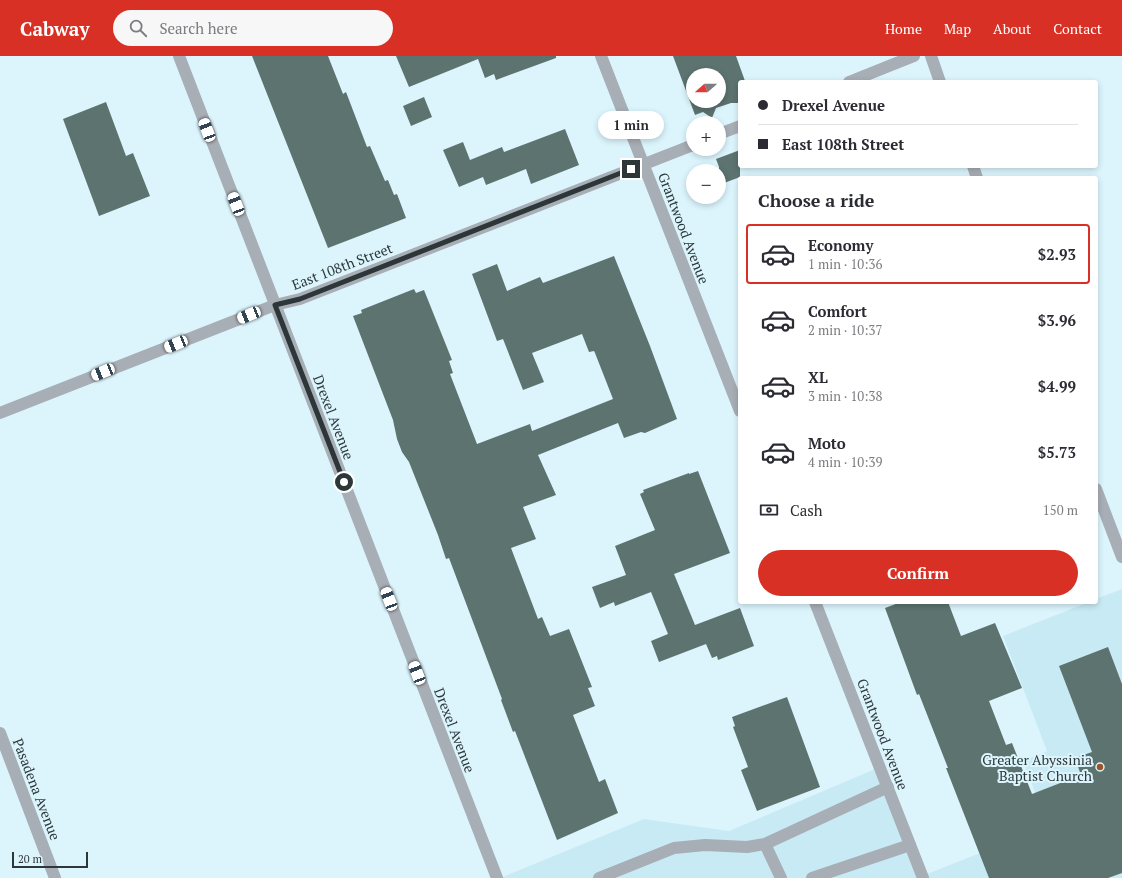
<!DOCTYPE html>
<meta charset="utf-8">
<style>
:root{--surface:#fff;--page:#f7f7f7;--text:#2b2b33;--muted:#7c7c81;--line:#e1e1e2;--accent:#d93025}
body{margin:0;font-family:"PT Serif",serif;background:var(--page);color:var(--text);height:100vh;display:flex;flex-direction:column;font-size:15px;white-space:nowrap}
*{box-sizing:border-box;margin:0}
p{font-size:13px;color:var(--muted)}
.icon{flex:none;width:22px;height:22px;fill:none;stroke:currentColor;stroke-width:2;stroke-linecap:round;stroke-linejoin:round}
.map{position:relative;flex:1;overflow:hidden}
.drawer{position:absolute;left:738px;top:120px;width:360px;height:428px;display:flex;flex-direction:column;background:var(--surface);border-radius:4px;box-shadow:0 2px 6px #0003}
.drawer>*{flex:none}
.hud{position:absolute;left:738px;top:24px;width:360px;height:88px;border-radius:4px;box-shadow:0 2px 6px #0003;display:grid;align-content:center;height:88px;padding:0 20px;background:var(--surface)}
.needle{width:26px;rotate:249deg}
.controls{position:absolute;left:686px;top:12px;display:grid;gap:8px}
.controls a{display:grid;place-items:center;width:40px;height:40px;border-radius:50%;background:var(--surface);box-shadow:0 2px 6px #0003;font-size:20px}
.scale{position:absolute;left:12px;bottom:10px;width:76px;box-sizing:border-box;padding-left:4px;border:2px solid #2d373a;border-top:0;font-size:11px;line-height:14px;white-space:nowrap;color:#2d373a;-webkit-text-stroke:3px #dcf5fd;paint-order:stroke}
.end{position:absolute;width:18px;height:18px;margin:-9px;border:5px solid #2d373a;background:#fff;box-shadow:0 0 0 2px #fff}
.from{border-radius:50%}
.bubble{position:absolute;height:28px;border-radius:14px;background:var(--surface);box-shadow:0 2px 6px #0003;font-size:13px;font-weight:800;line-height:28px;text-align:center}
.car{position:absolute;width:12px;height:24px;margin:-12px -6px;border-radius:5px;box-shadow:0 0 3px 1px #0007;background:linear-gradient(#fff 24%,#345 0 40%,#fff 0 76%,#345 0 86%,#fff 0)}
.hud b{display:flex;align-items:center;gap:14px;height:38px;font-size:15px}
.hud b+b{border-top:1px solid var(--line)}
.hud i{width:10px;height:10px;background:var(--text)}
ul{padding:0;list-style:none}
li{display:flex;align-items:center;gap:12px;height:60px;margin:0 8px 6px;padding:0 12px;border:2px solid transparent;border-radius:4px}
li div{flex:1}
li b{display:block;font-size:15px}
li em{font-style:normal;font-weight:800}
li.on{border-color:var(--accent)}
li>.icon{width:36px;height:36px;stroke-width:1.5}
h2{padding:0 20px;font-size:18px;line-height:48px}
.pay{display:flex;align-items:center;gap:10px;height:44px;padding:0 20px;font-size:15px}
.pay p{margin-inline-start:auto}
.button{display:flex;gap:8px;margin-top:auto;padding:8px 20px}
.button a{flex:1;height:46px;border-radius:24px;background:var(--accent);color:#fff;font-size:16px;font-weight:800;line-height:46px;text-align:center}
header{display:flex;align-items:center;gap:24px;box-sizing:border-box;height:56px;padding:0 20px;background:var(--accent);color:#fff}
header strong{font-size:19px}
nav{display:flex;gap:22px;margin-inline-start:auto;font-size:14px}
.search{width:280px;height:36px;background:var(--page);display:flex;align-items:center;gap:10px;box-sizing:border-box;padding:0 14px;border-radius:22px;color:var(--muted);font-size:15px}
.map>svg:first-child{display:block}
.built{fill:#c8eaf4}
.building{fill:#5c736f;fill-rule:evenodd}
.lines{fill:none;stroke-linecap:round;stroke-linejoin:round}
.lane{stroke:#a8aeb5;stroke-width:12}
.street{stroke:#a8aeb5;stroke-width:12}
.route{stroke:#2d373a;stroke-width:5}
.poi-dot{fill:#995429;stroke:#dcf5fd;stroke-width:1.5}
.labels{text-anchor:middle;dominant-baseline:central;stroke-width:4;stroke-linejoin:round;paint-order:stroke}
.street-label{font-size:14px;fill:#2d373a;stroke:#dcf5fd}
.poi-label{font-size:14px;fill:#2d373a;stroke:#dcf5fd;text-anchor:end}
</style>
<header>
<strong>Cabway</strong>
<div class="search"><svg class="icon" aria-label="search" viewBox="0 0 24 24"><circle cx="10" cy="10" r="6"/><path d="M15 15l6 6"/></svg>Search here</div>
<nav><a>Home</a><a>Map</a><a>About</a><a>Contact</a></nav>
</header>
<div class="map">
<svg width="1122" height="822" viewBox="0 0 1122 822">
<rect width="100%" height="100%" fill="#dcf5fd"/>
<path class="built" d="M1122 533V822H500L644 763 729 775 880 711 922 820 1048 770 1023 705 1047 695 1003 580 1089 546H1096V543Z"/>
<path class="building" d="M252 0H328L343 38 346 36 367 91 370 90 385 125 388 124 394 139 397 138 406 162 328 192Z
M396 0H556V2L496 24 494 18 485 22 478 3 409 31Z
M673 0H736L745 25 740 26V47H731L716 52 712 62 703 56 695 59ZM693 19H719V45H693Z
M424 41 432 61 411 70 403 50Z
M106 46 126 100 133 97 150 140 99 160 63 63Z
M565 73 579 109 531 128 526 113 486 129 483 121 459 131 443 94 463 86 470 104 502 91 504 96Z
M740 94V121L719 129V111L716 103Z
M614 200 650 290 677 363 645 377 641 376 624 382 618 367 538 399 556 439 523 451 536 483 511 492 538 563 542 561 550 580 569 573 592 631 588 632 595 650 573 659 599 726 605 723 618 757 557 784 515 675 513 676 501 644 502 643 449 502 446 503 438 479 409 406 402 396 397 383 393 364 353 260 362 257 361 254 414 233 416 237 424 234 452 304 449 305 453 317 450 318 477 388 530 368 532 375 613 343 595 297 594 295 589 296 582 278 532 297 544 326 523 334 503 283 497 285 472 218 497 208 507 235 540 221 543 227Z
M698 415 730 497 674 518 695 569 740 552 754 590 718 604 717 600 712 602 706 588 659 606 651 585 668 578 651 536 615 550 614 546 600 552 592 531 626 519 615 490 655 474 640 438 644 436 643 434 689 417V418Z
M901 546H948L961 580 995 567 1022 632 989 645 1006 689 1012 687 1032 738 1081 719 1075 702 1092 696 1059 610 1108 591 1122 628V817L1108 822H989L946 712H948L919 638 917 639 885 552Z
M787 641 820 731 757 755 741 714 748 711 733 671 735 670 732 661Z"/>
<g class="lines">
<path class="lane" d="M849 26 914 0
M719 78 740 70
M0 357 275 249 300 243 693 89
M765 788 781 822
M599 822 674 792 705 789 747 791 765 788 888 731
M812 822 910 789"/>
<path class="street" d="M179 0 497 822
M601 0 740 355
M931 0 940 26
M973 110 977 122
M1096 433 1122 501
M815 546 923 822
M0 677 55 822"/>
</g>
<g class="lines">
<path class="route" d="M344 426 275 249 300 243 631 113"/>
</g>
<circle class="poi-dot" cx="1100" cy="711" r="4"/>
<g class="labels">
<g class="street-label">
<text transform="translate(684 172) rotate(69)">Grantwood Avenue</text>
<text transform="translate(342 210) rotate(-21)">East 108th Street</text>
<text transform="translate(334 361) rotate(69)">Drexel Avenue</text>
<text transform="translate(455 674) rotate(69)">Drexel Avenue</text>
<text transform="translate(883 678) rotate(69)">Grantwood Avenue</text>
<text transform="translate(37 733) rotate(69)">Pasadena Avenue</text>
</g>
<g class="poi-label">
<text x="1092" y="703">Greater Abyssinia<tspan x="1092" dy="16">Baptist Church</tspan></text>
</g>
</g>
</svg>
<div class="controls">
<a><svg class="needle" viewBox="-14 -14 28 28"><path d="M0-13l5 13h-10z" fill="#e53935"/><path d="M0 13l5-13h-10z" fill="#7c7c81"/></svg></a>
<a>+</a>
<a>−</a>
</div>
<div class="scale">20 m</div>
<i class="end from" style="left:344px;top:426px"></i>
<i class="end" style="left:631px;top:113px"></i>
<div class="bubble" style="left:598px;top:55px;width:66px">1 min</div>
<i class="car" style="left:207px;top:74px;rotate:339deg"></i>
<i class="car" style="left:236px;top:148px;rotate:339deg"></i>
<i class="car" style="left:249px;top:259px;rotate:248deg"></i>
<i class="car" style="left:176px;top:288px;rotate:248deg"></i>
<i class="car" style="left:103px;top:316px;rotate:248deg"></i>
<i class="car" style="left:389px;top:543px;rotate:339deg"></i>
<i class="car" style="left:417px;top:617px;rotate:339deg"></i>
<div class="hud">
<b><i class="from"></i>Drexel Avenue</b>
<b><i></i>East 108th Street</b>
</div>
<section class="drawer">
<h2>Choose a ride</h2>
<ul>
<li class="on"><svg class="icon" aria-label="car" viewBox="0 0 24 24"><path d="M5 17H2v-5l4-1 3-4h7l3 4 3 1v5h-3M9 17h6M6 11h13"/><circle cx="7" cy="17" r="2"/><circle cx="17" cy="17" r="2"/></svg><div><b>Economy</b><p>1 min · 10:36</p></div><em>$2.93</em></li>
<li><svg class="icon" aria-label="car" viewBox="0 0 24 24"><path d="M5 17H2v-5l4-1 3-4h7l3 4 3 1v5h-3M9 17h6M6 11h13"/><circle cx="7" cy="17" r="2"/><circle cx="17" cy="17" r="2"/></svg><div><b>Comfort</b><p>2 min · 10:37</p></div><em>$3.96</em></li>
<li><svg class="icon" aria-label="car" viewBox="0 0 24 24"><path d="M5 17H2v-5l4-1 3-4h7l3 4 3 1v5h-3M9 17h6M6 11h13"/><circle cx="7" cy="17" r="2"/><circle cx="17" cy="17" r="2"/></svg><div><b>XL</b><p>3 min · 10:38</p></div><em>$4.99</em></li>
<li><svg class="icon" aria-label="car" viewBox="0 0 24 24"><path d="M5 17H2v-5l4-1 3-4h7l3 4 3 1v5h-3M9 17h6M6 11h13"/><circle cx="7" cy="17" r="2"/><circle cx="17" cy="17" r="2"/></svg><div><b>Moto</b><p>4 min · 10:39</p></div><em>$5.73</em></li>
</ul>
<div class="pay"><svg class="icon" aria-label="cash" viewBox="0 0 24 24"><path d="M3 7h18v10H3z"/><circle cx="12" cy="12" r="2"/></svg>Cash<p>150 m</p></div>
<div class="button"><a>Confirm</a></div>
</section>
</div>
